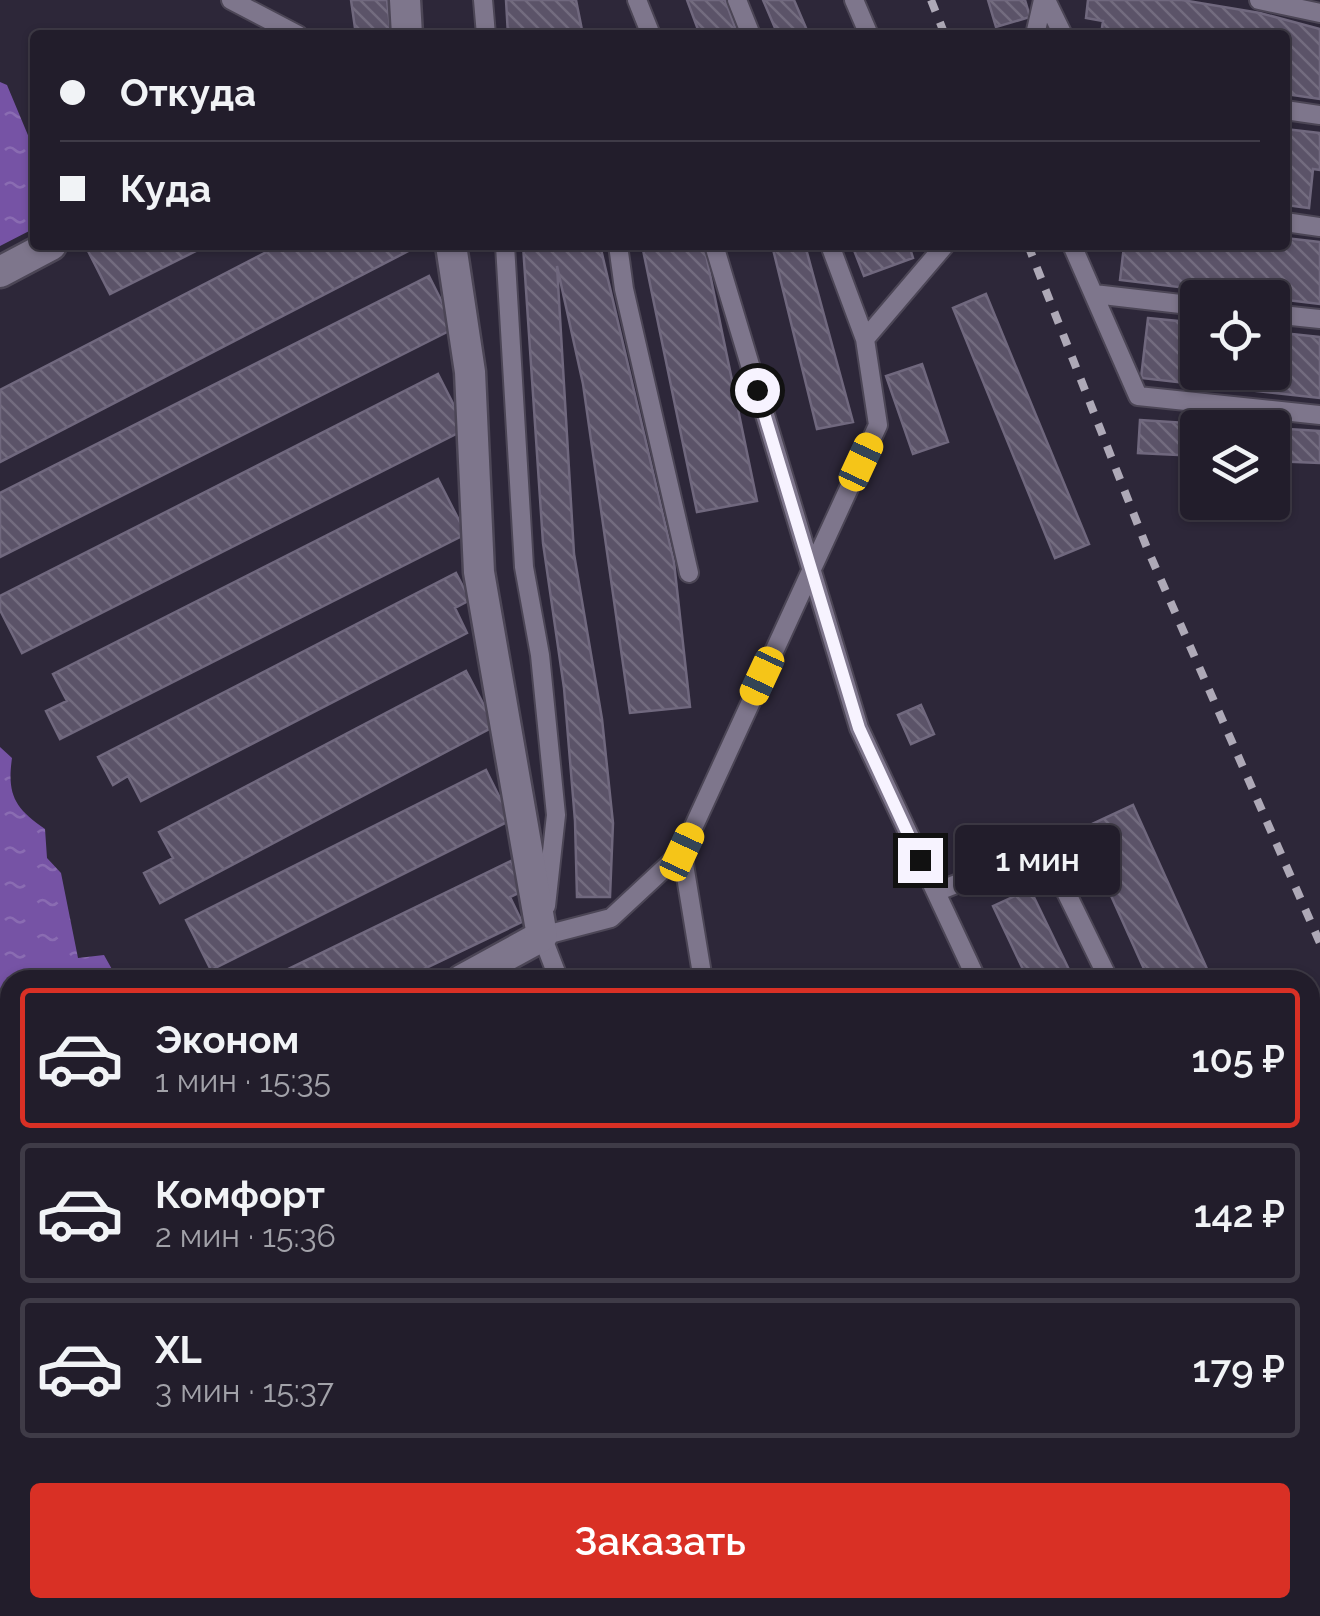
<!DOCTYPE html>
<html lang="ru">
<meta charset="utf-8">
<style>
:root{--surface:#221d2b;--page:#2e2a37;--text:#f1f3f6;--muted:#a2a2a9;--line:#3f3b47;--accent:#d93025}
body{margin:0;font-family:Raleway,sans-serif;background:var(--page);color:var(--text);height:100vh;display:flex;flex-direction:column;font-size:38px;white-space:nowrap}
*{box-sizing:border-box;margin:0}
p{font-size:32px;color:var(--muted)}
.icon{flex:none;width:55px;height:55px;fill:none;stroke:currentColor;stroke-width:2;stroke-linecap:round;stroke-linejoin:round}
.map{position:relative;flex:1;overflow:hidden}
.sheet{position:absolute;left:0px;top:970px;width:1320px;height:648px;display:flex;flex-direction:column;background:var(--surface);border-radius:30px 30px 0 0;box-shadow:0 2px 8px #0004,0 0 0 2px var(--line)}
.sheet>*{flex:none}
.banner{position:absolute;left:30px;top:30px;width:1260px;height:220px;border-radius:10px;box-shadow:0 2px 8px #0004,0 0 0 2px var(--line);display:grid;align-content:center;height:220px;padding:0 30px;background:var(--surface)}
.tools{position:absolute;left:1180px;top:280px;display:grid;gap:20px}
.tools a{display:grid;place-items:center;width:110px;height:110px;border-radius:10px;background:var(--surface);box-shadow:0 2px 8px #0004,0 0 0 2px var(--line);font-size:50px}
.end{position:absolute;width:45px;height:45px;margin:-22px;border:12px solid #f7f3ff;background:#111;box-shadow:0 0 0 5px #111}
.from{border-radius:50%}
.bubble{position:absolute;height:70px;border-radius:10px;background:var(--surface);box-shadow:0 2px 8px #0004,0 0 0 2px var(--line);font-size:32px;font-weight:600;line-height:70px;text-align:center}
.car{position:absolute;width:30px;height:60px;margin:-30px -15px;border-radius:12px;box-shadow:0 0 8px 2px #0007;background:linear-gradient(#f5c518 24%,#345 0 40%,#f5c518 0 76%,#345 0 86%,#f5c518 0)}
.banner b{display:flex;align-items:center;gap:35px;height:95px;font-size:38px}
.banner b+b{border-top:2px solid var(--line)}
.banner i{width:25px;height:25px;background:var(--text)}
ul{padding:18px 0 0;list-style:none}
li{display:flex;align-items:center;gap:30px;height:140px;margin:0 20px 15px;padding:0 10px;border:5px solid var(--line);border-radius:10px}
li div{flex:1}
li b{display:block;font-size:38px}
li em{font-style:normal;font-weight:600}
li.active{border-color:var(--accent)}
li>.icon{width:90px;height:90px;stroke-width:1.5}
.action{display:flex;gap:20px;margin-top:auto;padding:20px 30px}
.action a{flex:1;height:115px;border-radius:10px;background:var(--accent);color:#fff;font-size:40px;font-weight:600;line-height:115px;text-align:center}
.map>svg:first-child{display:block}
.forest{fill:url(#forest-firs)}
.water{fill:url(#water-ripples)}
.building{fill:url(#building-back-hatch);stroke:#70687e;stroke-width:2.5}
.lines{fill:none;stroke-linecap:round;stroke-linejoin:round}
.service-casing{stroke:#4c4656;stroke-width:22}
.minor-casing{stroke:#4c4656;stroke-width:35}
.tertiary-casing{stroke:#4c4656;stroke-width:35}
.service{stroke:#7e768c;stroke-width:18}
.minor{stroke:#7e768c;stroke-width:30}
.tertiary{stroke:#7e768c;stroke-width:30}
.rail{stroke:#aea9b7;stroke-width:8;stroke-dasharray:12 12;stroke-linecap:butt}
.route{stroke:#f7f3ff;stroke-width:12}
</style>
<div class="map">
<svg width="1320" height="1616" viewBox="0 0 1320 1616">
<defs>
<pattern id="forest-firs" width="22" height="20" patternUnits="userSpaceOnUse" patternTransform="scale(2.5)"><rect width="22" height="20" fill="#6b499a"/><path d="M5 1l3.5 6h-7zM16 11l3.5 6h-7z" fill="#8164a9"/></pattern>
<pattern id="water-ripples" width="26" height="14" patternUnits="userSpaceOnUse" patternTransform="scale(2.5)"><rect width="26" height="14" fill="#7653a5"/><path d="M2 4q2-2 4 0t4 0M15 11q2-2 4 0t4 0" fill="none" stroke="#8a6cb2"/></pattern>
<pattern id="building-back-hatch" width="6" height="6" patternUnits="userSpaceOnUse" patternTransform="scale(2.5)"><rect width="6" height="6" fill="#5b5368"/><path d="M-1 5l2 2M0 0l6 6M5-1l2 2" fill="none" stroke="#736c7f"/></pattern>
</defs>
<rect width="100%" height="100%" fill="#2d2739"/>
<path class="forest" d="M10 1399V1608H588L600 1616H0V1404Z"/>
<path class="water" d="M0 82 7 85 35 152V228L0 246Z
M0 747 12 758C7 794 14 808 45 829L47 858 61 873 78 958 104 955 118 980H10V1157L0 1162Z"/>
<path class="building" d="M351 0H387L391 35H356Z
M506 0H576L583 35H508Z
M687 0H725L738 35H700Z
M763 0H794L809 35H778Z
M988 0H1025L1030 17 996 27Z
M1088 0H1182L1260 13 1320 29V99L1285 94V35H1101L1103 21 1086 18Z
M1285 129 1320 133V170L1313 169 1309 208 1285 205Z
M1285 238 1320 242V304L1120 280 1124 246 1110 245H1285Z
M85 245H208L110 294Z
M280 245H420L0 462V390Z
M523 245H600L674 562 690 707 630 713 583 384 557 266 574 554 602 719 613 823 610 897H577L575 821 564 688 543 543Z
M642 245H673L674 251 704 245 757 501 697 512Z
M772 245H805L853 422 817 429Z
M852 245H909L913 258 864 276Z
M429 276 455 328 0 557V493Z
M986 294 1089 544 1055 558 953 308Z
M1148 318 1198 323V372H1272V332L1320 337V398L1141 378Z
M922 364 948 442 913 454 886 376Z
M438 374 466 429 22 653 0 610V596Z
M1140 420 1265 428H1198V456L1138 453Z
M1272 428 1320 431V463L1272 461Z
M438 479 466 534 60 739 46 711 67 701 53 674Z
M456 573 470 600 455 608 467 633 141 801 128 776 113 785 98 757Z
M466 671 495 726 160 903 144 873 173 858 159 832Z
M921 705 934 734 911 744 898 715Z
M486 770 511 820 211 970 186 920Z
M1133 805 1212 980H1149L1081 829Z
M511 861 525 890 510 897 522 922 401 980H293L288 969Z
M1030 889 1074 980H1028L993 906Z
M1320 1022V1052L1310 1031V1026Z"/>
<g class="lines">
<g class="service-casing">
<path id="service" d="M231 0 298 35
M483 0 486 35
M637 0 651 35
M737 0 751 35
M854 0 869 35
M1046 0 1063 35
M1259 0 1320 13
M1035 35 1043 0
M1285 110 1320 115
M1285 222 1320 227
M505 245 524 567 540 655 556 815 546 906
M618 245 624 289 689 573
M714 245 859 728 977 980
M830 245 865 339
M1072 245 1138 396 1320 415
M1094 294 1198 306
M1272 314 1320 319
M682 852 703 980
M936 892 1045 849 1109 980
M559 980 542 936 611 918 682 852 878 425 865 339 945 245
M1065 1608 1070 1616
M737 1616 738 1608"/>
</g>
<g class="minor-casing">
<path id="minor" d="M0 272 51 245"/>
</g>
<g class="tertiary-casing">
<path id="tertiary" d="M405 0 407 35
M451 245 470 372 479 572 542 936 462 980
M0 1233 10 1227"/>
</g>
<use href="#service" class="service"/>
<use href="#minor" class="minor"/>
<use href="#tertiary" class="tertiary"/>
<path class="rail" d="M931 0 945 35
M1028 245 1147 548 1320 943"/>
</g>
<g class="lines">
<path class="route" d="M757 390 859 728 920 860"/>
</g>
</svg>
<div class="tools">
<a><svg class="icon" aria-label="locate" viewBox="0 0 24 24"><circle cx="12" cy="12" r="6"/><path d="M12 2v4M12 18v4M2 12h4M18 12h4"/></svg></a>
<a><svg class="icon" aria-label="layers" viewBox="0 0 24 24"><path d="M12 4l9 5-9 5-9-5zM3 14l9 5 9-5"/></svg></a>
</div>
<i class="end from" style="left:757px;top:390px"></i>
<i class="end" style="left:920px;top:860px"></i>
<div class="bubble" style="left:955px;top:825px;width:165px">1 мин</div>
<i class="car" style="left:861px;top:462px;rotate:25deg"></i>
<i class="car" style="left:762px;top:676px;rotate:205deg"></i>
<i class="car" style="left:682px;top:852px;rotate:25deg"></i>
<div class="banner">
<b><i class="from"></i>Откуда</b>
<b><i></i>Куда</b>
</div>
<section class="sheet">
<ul>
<li class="active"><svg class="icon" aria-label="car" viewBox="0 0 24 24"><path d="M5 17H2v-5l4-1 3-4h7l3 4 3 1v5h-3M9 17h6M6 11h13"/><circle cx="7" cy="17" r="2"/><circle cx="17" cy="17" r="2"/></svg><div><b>Эконом</b><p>1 мин · 15:35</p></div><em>105 ₽</em></li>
<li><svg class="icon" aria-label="car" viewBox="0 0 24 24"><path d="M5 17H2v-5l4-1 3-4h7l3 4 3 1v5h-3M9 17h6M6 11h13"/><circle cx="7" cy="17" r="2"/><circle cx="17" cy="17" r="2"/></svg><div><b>Комфорт</b><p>2 мин · 15:36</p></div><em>142 ₽</em></li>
<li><svg class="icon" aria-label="car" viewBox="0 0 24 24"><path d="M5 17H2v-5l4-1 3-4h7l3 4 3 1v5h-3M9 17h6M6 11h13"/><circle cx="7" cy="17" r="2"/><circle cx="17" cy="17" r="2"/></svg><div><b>XL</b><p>3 мин · 15:37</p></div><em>179 ₽</em></li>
</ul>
<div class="action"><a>Заказать</a></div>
</section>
</div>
